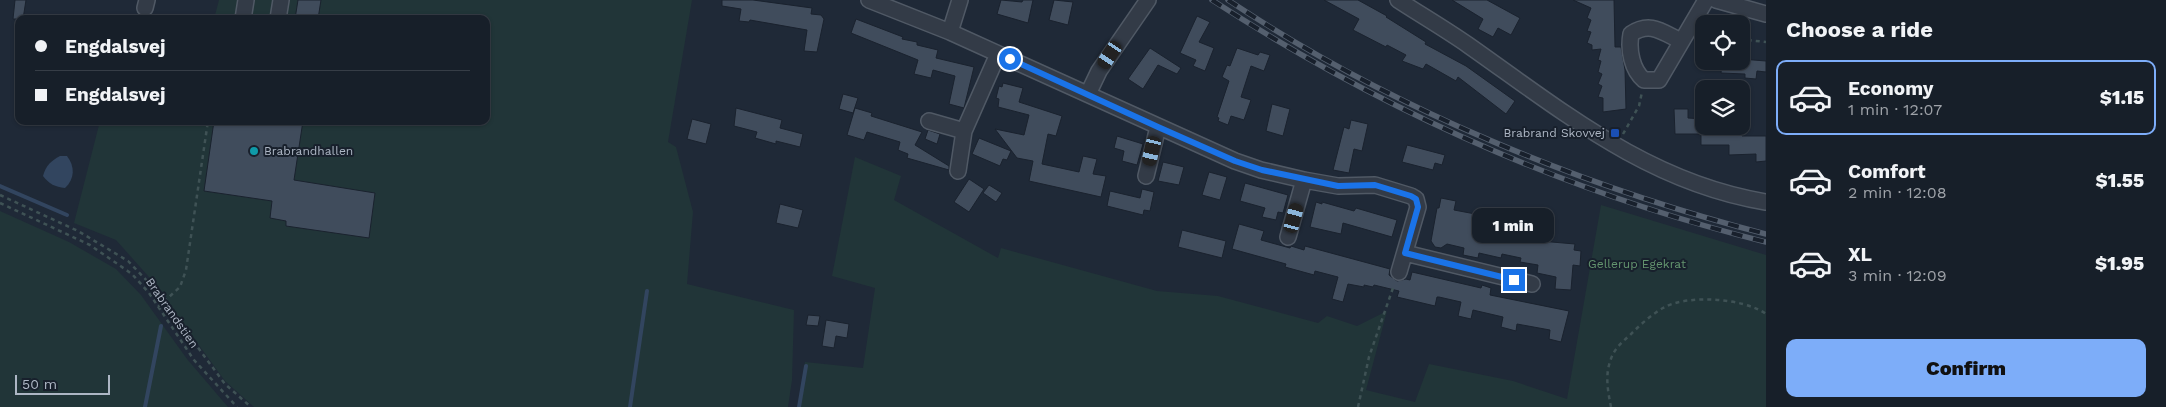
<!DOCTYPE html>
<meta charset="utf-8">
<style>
:root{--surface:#171f29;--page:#202731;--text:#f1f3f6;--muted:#9ea2a8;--line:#363d46;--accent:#7dadf9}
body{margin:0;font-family:"Work Sans",sans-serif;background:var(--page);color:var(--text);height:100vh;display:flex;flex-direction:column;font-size:19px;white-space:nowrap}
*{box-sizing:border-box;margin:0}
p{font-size:16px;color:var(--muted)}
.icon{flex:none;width:28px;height:28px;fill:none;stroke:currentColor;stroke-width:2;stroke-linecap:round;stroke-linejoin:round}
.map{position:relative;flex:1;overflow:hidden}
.details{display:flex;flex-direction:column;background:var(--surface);width:400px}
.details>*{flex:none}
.hud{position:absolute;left:15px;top:15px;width:475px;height:110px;border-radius:10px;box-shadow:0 1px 4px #0004,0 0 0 1px var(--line);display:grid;align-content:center;height:110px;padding:0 20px;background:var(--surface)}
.fabs{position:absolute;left:1695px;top:15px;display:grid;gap:10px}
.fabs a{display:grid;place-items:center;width:55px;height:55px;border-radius:10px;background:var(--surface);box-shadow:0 1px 4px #0004,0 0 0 1px var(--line);font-size:25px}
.scale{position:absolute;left:15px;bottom:12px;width:95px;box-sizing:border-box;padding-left:5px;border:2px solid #adb6c4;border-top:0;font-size:14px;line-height:18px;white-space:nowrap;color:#adb6c4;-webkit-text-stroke:4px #18202c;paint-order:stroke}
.end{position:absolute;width:22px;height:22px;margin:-11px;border:6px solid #1a73e8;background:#fff;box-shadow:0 0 0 2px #fff}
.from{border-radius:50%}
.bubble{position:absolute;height:35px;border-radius:10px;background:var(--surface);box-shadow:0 1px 4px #0004,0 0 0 1px var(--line);font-size:16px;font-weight:800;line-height:35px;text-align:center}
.car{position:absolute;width:15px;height:30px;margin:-15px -8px;border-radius:6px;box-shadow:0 0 4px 1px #0007;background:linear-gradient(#222 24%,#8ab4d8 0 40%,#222 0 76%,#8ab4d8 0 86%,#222 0)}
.hud b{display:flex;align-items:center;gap:18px;height:48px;font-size:19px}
.hud b+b{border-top:1px solid var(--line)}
.hud i{width:12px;height:12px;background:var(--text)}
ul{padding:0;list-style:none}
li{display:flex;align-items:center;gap:15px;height:75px;margin:0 10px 8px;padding:0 10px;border:2px solid transparent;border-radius:10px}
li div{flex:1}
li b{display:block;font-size:19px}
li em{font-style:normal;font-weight:800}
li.current{border-color:var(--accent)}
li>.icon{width:45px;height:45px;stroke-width:1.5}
h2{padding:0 20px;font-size:22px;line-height:60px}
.action{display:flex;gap:10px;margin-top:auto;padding:10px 20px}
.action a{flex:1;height:58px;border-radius:10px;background:var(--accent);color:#111;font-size:20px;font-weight:800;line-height:58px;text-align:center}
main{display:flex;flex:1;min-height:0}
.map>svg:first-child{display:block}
.green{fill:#213538}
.water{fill:#32455f}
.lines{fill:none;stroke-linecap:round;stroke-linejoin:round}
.stream{stroke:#32455f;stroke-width:4}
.building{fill:#404c5c;stroke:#1a222e}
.minor-casing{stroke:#505965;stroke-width:18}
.path{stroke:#3f5255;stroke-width:2.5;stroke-dasharray:4 4;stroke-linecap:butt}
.minor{stroke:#333b47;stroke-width:15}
.rail-casing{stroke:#545f6e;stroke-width:5.5}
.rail{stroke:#18202c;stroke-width:4;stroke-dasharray:11;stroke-linecap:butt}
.route{stroke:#1a73e8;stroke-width:6}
.transit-dot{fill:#1a4fb4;stroke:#18202c;stroke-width:2}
.culture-dot{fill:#0f9aa8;stroke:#18202c;stroke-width:2}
.labels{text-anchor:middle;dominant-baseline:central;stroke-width:4;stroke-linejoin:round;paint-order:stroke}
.poi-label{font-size:12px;fill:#adb6c4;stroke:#18202c;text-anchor:end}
.park-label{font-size:12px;fill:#64956f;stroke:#18202c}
.street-label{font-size:12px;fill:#adb6c4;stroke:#18202c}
</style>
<main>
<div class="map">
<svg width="1766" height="407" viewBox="0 0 1766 407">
<rect width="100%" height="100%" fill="#1f2937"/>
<path class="green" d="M219 0H692L668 142 676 147 693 212 687 284 794 310 792 380 788 407H254L225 381 174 311 165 295 116 240 74 223 100 121H486V19H214Z
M855 157 901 176 894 200 998 258 1001 248 1157 291 1218 296 1318 323 1327 316 1357 326 1387 311 1366 390 1415 402 1429 364 1513 381 1567 399 1601 205 1766 255V407H798L805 362 863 368 875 288 832 276Z
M0 211 69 242 116 269 141 295 187 359 228 407H0Z"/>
<path class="water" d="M60 156H67C75 166 75 179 65 188 55 187 49 184 43 176 46 165 51 161 60 156Z"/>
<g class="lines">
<path class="stream" d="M0 186 67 215
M145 407 161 326
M630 407 647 291
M799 407 806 366"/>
</g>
<path class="building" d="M15 0H26L23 19H13Z
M298 0H321L318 19H295Z
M722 0H753L812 8 811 14 821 15 824 19 817 52 804 51 807 30 750 20 749 22 739 21 741 9 722 6Z
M1001 0 1022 2 1023 0H1033L1028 23 997 14Z
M1054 0 1073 2 1068 25 1049 20Z
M1324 0H1358L1387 16 1386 17 1426 42 1425 44 1466 66 1515 101 1506 114 1458 77 1456 81 1426 64 1423 69 1402 61 1406 55 1387 45 1386 47 1353 30 1359 19Z
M1452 0H1487L1520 18 1511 35 1498 28 1493 37 1478 29 1483 19Z
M1573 0H1614L1615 47H1621L1625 70 1626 109 1603 112V98L1598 97 1602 86 1598 84 1602 74 1598 72 1601 61 1598 60 1601 49 1592 50V45L1587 43 1591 32 1587 31 1591 20 1587 18 1591 8Z
M1197 16 1210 22 1199 42 1214 48 1205 71 1193 66 1196 60 1180 53Z
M856 19 903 37 902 39 917 42V45L938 50 936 58 974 67 964 108 949 104 955 76 933 70 931 78 914 74 918 60 851 33Z
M1150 48 1181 68 1177 74 1158 65 1143 89 1128 79Z
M1237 48 1258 55 1260 52 1270 55 1264 71 1251 66 1241 97 1251 100 1244 120 1231 116 1228 125 1218 121 1219 118 1217 117 1229 81 1222 77 1227 65 1230 66Z
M1741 59 1766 61V72L1757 71 1756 79 1745 78V74L1721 73 1722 61H1741Z
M1003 83 1023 88 1019 102 1062 116 1056 136 1048 134 1042 164 1079 172 1083 156 1097 159 1093 174 1106 176 1101 197 1029 181 1033 161 1017 158 995 129 1024 135 1029 115 998 107 999 99 996 98 999 86 1002 87Z
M843 94 858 98 853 113 839 109Z
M1272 104 1290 109 1283 136 1266 131Z
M736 108 782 120 780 128 803 134 800 147 776 141V144L755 138 757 132 734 126Z
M855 108 872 113 871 116 922 132 915 145 949 166V170L907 158 908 154 898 150 900 142 867 132 864 140 847 135Z
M1674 109H1688V118L1704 119V126H1714V129H1742V136H1766V161L1756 162V154L1729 155V145H1701V134H1675Z
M692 119 711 124 706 144 687 139Z
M1351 120 1368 124 1362 151 1354 149 1349 173 1333 170 1344 127 1349 129Z
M214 121H303L294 180 375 193 369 238 286 226V221L270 218 272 201 204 191Z
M928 130 940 134 937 144 925 139Z
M1117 136 1143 144 1137 165 1122 161 1124 151 1114 148Z
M979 138 1011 151 1007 160 1003 159 1000 166 972 154Z
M1407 145 1445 155 1442 165 1435 163 1433 170 1402 162Z
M1163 162 1184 167 1179 185 1158 181Z
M1209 172 1227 177 1220 200 1202 195Z
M969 179 984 189 969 212 954 202Z
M1245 183 1288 195 1283 213 1278 212 1276 220 1262 217 1265 208 1240 201Z
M989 185 1002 193 996 202 983 193Z
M1142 189 1154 192 1150 211 1144 210 1143 215 1107 206 1110 191 1140 198Z
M1441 198 1456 201 1454 210 1486 216 1483 230 1540 241 1575 244 1574 250 1581 251 1580 266 1573 265 1571 290 1555 289 1556 277 1537 273 1538 265 1520 262 1521 258 1502 254 1501 258 1479 253 1478 258 1463 255 1464 248 1447 244 1441 248 1435 247 1431 241 1437 208H1439Z
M1316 202 1322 204V202L1354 211 1356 208 1397 220 1392 237 1343 223 1341 234 1310 227Z
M780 204 803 210 798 228 776 223Z
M1239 224 1264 231 1261 240 1290 248 1291 246 1304 250 1305 246 1390 269 1389 275 1397 281 1406 279 1410 280 1412 272 1481 288 1482 285 1491 288 1490 295 1569 311 1561 342 1549 339 1550 330 1517 324 1516 331 1501 327 1503 317 1473 310 1471 319 1458 316 1461 302 1439 297H1437L1435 306 1397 297 1399 291 1374 285 1373 287 1364 285V287L1348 284 1343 302 1332 299 1338 277 1315 271 1314 275 1285 267 1286 264 1232 249Z
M1182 230 1226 241 1222 258 1178 247Z
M808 315 820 316 818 326 806 325Z
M826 320 849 324 847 338 836 336 834 348 822 346Z"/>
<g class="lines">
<g class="minor-casing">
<path id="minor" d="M869 0 950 32 1235 161 1261 170 1304 180 1338 186 1375 185 1411 196 1416 199 1418 207 1399 272
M1398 0C1421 15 1445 29 1468 45 1562 111 1649 183 1766 202
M1716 0 1766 14
M145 8 147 0
M243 19 246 0
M278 19 281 0
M950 32 960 0
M1681 41C1662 32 1650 21 1631 34 1628 50 1632 70 1644 80H1659L1706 0
M1088 94 1099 71 1148 0
M929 121 964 131 998 54
M958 171 964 131
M1146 176 1158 127
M1288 237 1304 180
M1405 253 1532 284"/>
</g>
<path class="path" d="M1727 16 1730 24
M1741 36 1747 40 1766 42
M1623 134 1639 106 1642 92
M0 195 78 231 128 261 152 286 225 384 251 407
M0 203 90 245 132 274 149 293 194 360 237 407
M158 307 180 287 186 270 208 121
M1358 407 1369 357 1394 285
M1611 407C1608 392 1605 376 1610 362 1613 350 1621 343 1630 335 1640 325 1651 315 1663 308 1687 294 1744 298 1766 314"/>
<use href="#minor" class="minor"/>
<g class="rail-casing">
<path id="rail" d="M1212 0C1383 111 1568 193 1766 242
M1228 0C1389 107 1579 186 1766 234"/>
</g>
<use href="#rail" class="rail"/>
</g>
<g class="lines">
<path class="route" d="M1010 59 1158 127 1235 161 1262 170 1338 186 1375 185 1411 196 1416 199 1418 207 1405 253 1514 280"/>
</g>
<rect class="transit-dot" x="1610" y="128" width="10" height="10" rx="2.5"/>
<circle class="culture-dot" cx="254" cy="151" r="5"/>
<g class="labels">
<g class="poi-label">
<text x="1605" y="133">Brabrand Skovvej</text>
<text x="264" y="151" text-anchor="start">Brabrandhallen</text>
</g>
<g class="park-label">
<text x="1637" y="264">Gellerup Egekrat</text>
</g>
<g class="street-label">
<text transform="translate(172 313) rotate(55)">Brabrandstien</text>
</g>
</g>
</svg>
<div class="fabs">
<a><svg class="icon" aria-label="locate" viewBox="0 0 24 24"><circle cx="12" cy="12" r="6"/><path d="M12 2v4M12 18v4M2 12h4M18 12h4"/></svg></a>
<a><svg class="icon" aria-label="layers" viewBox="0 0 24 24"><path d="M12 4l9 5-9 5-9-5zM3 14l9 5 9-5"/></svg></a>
</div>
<div class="scale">50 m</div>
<i class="end from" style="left:1010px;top:59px"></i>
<i class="end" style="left:1514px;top:280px"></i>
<div class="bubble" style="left:1472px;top:208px;width:82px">1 min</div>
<i class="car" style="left:1110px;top:55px;rotate:214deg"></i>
<i class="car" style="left:1152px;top:151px;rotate:193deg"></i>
<i class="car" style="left:1294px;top:218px;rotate:15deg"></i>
<div class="hud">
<b><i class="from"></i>Engdalsvej</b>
<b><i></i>Engdalsvej</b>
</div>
</div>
<section class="details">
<h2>Choose a ride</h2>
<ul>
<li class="current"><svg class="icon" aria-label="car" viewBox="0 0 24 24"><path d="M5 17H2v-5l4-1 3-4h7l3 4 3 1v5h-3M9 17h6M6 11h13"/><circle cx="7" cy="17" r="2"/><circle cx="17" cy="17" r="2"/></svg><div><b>Economy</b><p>1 min · 12:07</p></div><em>$1.15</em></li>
<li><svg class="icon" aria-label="car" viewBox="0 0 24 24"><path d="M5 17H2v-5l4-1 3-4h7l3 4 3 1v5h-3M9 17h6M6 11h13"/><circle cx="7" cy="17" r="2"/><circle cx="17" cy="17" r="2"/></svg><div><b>Comfort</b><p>2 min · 12:08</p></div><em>$1.55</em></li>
<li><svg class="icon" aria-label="car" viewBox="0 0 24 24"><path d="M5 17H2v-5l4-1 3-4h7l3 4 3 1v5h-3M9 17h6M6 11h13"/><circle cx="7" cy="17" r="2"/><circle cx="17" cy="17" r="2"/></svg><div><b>XL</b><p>3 min · 12:09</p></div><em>$1.95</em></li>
</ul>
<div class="action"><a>Confirm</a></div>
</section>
</main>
